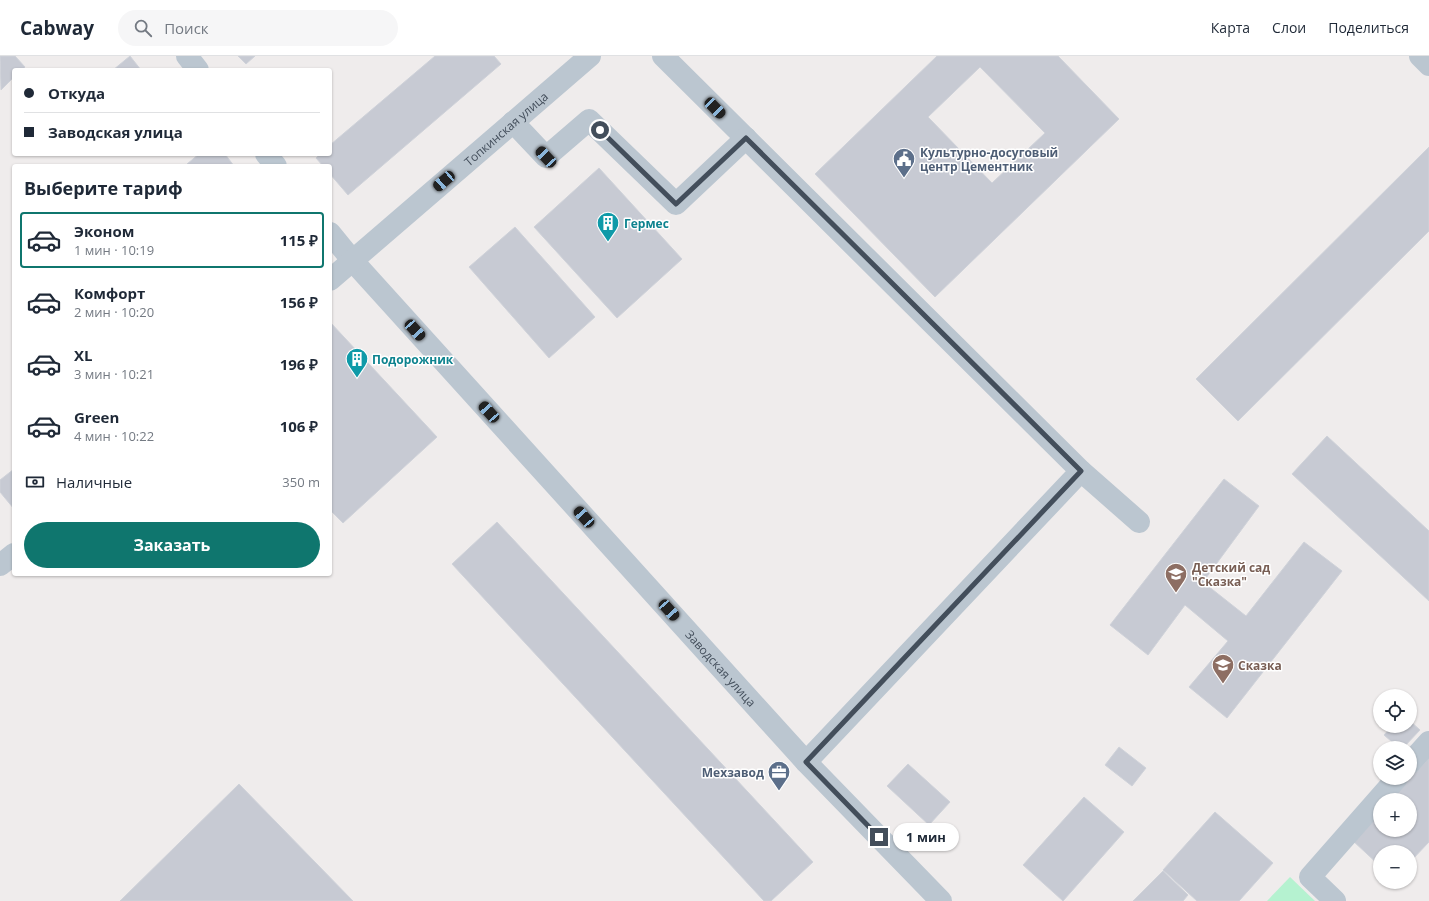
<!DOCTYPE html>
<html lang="ru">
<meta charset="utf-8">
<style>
:root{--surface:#fff;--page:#f6f6f7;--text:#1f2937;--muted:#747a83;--line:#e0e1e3;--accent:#0f766e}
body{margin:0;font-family:"Open Sans",sans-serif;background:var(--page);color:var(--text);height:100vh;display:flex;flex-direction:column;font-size:15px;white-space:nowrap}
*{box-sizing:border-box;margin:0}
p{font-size:13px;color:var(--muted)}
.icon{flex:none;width:22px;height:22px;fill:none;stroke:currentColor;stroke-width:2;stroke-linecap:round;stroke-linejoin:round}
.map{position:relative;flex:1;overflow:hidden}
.drawer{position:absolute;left:12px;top:108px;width:320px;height:412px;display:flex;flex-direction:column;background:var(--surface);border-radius:4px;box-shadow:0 1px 3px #0004}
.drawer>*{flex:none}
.hud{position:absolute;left:12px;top:12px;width:320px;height:88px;border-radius:4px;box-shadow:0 1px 3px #0004;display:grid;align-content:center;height:88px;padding:0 12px;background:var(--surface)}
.tools{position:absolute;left:1373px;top:633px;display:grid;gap:8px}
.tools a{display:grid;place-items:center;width:44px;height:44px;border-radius:50%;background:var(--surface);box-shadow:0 1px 3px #0004;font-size:20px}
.end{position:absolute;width:18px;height:18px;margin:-9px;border:5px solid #434e5b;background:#fff;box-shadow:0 0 0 2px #fff}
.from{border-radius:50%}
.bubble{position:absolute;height:28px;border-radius:14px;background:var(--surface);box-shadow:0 1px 3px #0004;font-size:13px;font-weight:700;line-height:28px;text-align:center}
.car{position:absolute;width:12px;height:24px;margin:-12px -6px;border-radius:5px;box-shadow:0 0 3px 1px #0007;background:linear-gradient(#222 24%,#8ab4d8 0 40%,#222 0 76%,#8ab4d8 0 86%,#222 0)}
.hud b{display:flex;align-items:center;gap:14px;height:38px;font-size:15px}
.hud b+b{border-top:1px solid var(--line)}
.hud i{width:10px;height:10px;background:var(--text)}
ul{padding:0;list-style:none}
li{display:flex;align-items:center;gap:12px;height:56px;margin:0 8px 6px;padding:0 4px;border:2px solid transparent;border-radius:4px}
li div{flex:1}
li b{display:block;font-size:15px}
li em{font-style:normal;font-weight:700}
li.selected{border-color:var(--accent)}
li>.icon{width:36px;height:36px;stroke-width:1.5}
h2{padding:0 12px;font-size:18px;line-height:48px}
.pay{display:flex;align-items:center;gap:10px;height:44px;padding:0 12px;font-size:15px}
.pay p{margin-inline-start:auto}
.action{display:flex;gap:8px;margin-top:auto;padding:8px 12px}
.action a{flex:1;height:46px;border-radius:24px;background:var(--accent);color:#fff;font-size:16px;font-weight:700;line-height:46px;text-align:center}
header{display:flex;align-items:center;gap:24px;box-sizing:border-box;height:56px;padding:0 20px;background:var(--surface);border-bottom:1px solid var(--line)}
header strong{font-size:19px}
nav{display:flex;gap:22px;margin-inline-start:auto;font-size:14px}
.search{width:280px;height:36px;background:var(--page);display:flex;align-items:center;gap:10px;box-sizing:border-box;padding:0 14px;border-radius:22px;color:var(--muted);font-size:15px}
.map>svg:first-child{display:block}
.green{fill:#b5f2d0}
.building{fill:#c7cad3;stroke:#cfd2d9;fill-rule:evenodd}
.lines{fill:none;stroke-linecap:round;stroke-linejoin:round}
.minor{stroke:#bbc6d0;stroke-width:22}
.route{stroke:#434e5b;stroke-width:5}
.labels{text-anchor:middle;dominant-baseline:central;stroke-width:3;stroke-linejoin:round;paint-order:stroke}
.street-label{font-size:12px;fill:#434e5b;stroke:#fff}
.service-label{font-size:12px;font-weight:bold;fill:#4e5e75;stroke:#fff;text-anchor:start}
.culture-label{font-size:12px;font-weight:bold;fill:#0d838f;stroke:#fff;text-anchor:start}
.education-label{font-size:12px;font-weight:bold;fill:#785e54;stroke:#fff;text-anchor:start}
</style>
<header>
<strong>Cabway</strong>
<div class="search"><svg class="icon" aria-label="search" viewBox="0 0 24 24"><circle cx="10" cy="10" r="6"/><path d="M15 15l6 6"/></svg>Поиск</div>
<nav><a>Карта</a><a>Слои</a><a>Поделиться</a></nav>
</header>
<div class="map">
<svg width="1429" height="845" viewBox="0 0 1429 845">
<rect width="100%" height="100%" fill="#efecec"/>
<path class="green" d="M1290 821 1315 845H1267Z"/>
<path class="building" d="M0 0H15L25 11 22 14H14V21L1 34Z
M130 0 141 14H113Z
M238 0H255L246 8Z
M435 0H494L501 8 348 139 330 118V110H323L316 102 320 98H330V89Z
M937 0H1058L1119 63 935 241 815 118ZM980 11 1045 77 992 127 928 61Z
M1429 91V175L1238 365 1196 323Z
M199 98H225L234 110H189L187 108Z
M599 112 682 203 617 262 534 171Z
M515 171 595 261 549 302 469 211Z
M330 266 437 381 343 467 330 454Z
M1327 380 1429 475V545L1292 418Z
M14 413V453L0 436V424Z
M1224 423 1259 450 1203 526 1246 560 1304 486 1342 515 1227 662 1189 631 1228 585 1185 549 1148 599 1110 569Z
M497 466 813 806 771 845H764L452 508Z
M1410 665 1420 674 1403 692H1399L1384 679 1392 670H1410Z
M1119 691 1146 712 1132 730 1105 709Z
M1429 702V786L1410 806V796H1380V810L1352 784 1380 755V774H1410V744H1390Z
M908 708 950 746 929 769 887 730Z
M239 728 353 845H120Z
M1084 741 1124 776 1063 845 1023 809Z
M1215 756 1273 807 1239 845H1197L1163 814Z
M1163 815 1188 839 1183 845H1133Z"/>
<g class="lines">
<g class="minor">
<path d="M187 0 198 14"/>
<path d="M663 0 1081 415 806 706"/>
<path d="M1420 0 1429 9"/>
<path d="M513 66 546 101 589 64 676 148 746 82"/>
<path d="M266 98 276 110"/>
<path id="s1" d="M330 177 352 204 806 706 941 845"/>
<path id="s2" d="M330 224 590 0"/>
<path d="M1081 415 1139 466"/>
<path d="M0 509 14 498"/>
<path d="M1410 707 1429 686"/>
<path d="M1335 845 1310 821 1397 722"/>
</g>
</g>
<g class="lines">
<path class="route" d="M600 74 676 148 746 82 1081 415 806 706 879 781"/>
</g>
<defs>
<g id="civic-pin" transform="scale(1.15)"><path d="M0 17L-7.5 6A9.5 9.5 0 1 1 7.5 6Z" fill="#5c6f8a" stroke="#fff"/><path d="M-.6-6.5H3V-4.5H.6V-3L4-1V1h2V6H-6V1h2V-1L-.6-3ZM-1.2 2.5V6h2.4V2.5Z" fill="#fff"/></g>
<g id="building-pin" transform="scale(1.15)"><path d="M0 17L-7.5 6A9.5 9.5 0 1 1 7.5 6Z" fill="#0f9aa8" stroke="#fff"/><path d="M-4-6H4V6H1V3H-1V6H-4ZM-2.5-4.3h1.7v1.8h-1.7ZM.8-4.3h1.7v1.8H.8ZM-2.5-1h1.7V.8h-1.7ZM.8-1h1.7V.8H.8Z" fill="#fff"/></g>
<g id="school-pin" transform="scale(1.15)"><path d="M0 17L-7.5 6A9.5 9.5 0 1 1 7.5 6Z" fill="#8d6e63" stroke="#fff"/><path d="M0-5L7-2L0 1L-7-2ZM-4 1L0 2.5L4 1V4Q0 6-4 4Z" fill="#fff"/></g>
<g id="office-pin" transform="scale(1.15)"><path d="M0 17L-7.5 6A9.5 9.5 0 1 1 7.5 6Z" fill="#5c6f8a" stroke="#fff"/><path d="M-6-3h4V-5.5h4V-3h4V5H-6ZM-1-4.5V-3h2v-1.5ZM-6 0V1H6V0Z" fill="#fff"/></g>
</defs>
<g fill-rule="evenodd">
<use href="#civic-pin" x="904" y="103"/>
<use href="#building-pin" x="608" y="167"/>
<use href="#building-pin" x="357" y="303"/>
<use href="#school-pin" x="1176" y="518"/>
<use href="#school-pin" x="1223" y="609"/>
<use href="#office-pin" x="779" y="716"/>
</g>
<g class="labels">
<g class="street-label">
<text stroke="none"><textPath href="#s2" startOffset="232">Топкинская улица</textPath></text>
<text stroke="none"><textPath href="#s1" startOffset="585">Заводская улица</textPath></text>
</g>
<g class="service-label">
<text x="920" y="96">Культурно-досуговый<tspan x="920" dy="14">центр Цементник</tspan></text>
<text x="764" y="716" text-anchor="end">Мехзавод</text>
</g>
<g class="culture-label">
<text x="624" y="167">Гермес</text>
<text x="372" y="303">Подорожник</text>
</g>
<g class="education-label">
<text x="1192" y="511">Детский сад<tspan x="1192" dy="14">"Сказка"</tspan></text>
<text x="1238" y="609">Сказка</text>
</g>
</g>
</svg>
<div class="tools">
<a><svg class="icon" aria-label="locate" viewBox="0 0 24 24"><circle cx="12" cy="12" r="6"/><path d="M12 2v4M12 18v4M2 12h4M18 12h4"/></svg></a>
<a><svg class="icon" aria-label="layers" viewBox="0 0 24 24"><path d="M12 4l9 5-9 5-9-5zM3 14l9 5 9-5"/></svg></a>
<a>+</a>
<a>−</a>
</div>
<i class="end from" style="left:600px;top:74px"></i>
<i class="end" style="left:879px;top:781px"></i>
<div class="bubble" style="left:893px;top:767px;width:66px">1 мин</div>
<i class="car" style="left:715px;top:52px;rotate:135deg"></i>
<i class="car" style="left:546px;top:101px;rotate:317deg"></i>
<i class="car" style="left:444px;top:125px;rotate:229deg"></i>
<i class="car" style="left:415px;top:274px;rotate:138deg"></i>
<i class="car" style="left:489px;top:356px;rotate:318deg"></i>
<i class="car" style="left:584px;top:461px;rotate:318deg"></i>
<i class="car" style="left:669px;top:554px;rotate:138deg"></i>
<div class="hud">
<b><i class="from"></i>Откуда</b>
<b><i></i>Заводская улица</b>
</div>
<section class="drawer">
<h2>Выберите тариф</h2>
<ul>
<li class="selected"><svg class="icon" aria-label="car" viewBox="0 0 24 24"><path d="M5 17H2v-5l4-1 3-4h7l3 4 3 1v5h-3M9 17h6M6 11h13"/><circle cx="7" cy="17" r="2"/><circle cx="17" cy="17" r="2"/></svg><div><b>Эконом</b><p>1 мин · 10:19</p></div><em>115 ₽</em></li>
<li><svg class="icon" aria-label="car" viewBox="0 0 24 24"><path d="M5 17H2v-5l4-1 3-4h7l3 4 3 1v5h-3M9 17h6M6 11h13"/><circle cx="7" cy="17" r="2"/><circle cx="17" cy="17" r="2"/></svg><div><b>Комфорт</b><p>2 мин · 10:20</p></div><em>156 ₽</em></li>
<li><svg class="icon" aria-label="car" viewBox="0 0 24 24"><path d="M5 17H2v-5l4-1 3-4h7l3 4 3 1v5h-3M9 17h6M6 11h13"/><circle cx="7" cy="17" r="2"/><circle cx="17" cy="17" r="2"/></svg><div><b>XL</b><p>3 мин · 10:21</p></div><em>196 ₽</em></li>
<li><svg class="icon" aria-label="car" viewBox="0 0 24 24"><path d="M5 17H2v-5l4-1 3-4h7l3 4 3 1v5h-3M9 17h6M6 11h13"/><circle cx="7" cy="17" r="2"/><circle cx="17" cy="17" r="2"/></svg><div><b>Green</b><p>4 мин · 10:22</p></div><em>106 ₽</em></li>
</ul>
<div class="pay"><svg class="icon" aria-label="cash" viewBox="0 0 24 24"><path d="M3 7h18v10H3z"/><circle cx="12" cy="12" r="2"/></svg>Наличные<p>350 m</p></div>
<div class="action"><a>Заказать</a></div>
</section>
</div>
